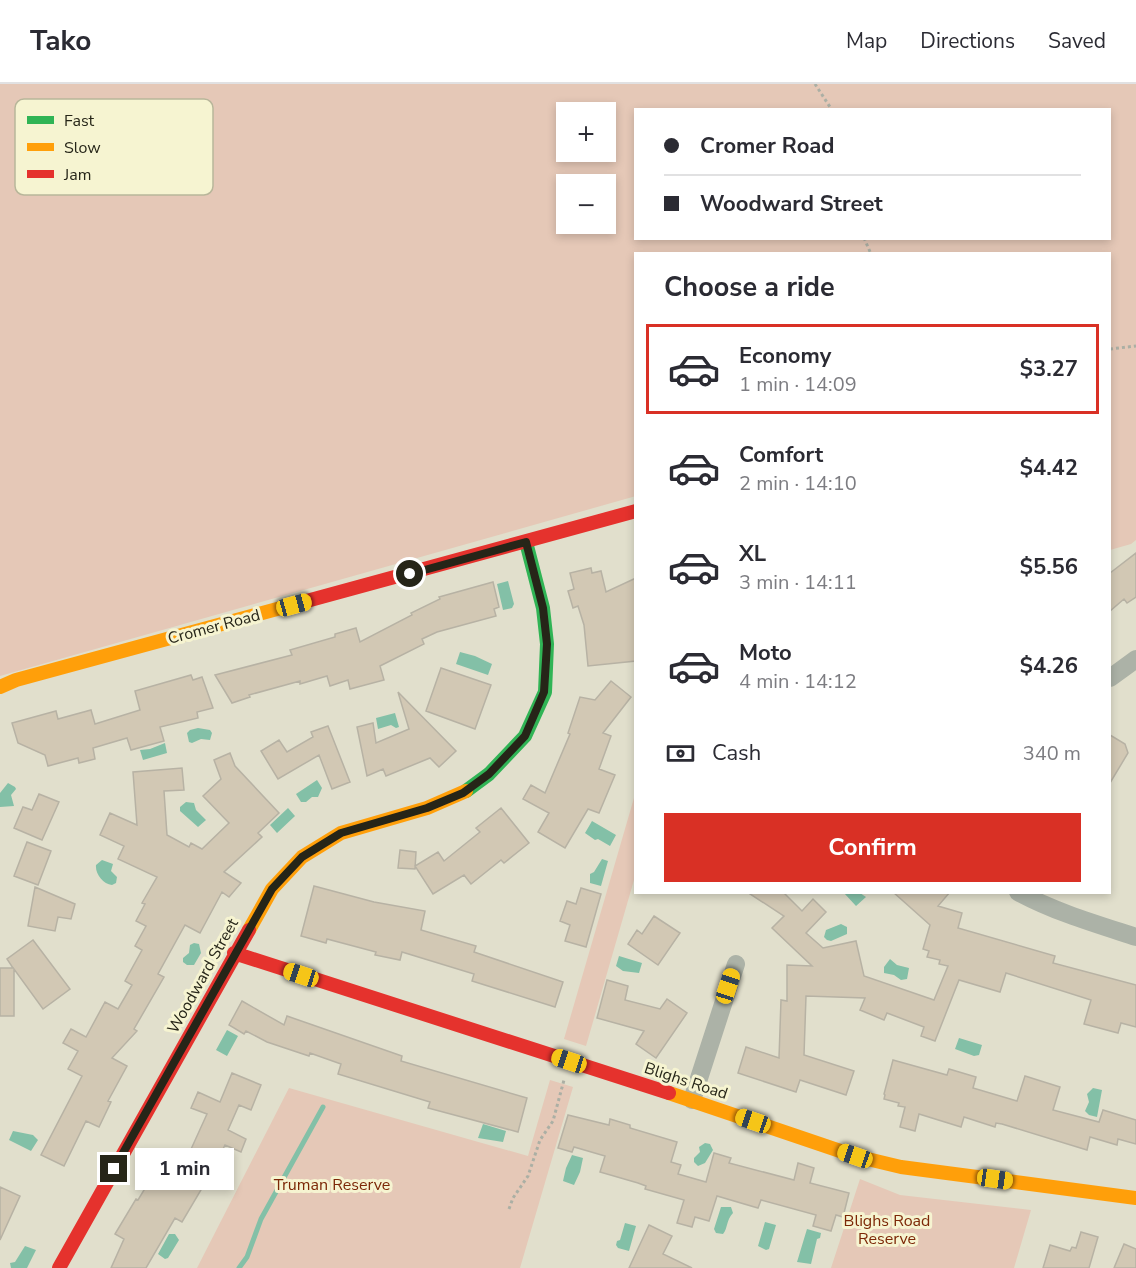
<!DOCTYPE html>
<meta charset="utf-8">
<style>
:root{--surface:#fff;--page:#f2f2f3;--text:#2b2b33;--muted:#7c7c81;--line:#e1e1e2;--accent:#d93025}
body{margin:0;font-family:"Nunito Sans",sans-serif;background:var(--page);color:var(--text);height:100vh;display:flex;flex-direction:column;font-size:22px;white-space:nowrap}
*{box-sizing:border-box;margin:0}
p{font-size:20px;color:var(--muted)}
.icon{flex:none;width:33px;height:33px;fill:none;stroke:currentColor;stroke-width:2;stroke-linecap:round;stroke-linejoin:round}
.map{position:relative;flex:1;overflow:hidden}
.panel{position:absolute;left:634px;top:168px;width:477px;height:642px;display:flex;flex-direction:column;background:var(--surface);border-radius:0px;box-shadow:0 3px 9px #0003}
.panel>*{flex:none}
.top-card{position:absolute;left:634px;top:24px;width:477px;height:132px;border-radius:0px;box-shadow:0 3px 9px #0003;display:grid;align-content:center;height:132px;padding:0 30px;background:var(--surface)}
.tools{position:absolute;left:556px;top:18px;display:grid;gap:12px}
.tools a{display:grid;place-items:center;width:60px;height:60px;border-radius:0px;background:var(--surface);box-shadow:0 3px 9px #0003;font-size:30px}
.end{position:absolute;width:27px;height:27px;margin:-14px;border:8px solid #262518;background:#fff;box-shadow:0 0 0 3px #fff}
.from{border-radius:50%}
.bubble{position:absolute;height:42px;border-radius:0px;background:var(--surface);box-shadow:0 3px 9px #0003;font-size:20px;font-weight:700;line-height:42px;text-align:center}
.car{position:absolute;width:18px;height:36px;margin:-18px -9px;border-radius:8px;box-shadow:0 0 4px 2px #0007;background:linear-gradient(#f5c518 24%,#345 0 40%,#f5c518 0 76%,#345 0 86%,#f5c518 0)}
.top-card b{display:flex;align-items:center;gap:21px;height:57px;font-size:22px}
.top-card b+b{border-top:2px solid var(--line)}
.top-card i{width:15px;height:15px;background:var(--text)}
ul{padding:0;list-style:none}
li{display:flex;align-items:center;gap:18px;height:90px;margin:0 12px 9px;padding:0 18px;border:3px solid transparent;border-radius:0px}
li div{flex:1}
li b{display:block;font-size:22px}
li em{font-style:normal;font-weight:700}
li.current{border-color:var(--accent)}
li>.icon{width:54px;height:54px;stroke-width:1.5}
h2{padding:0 30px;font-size:27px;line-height:72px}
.pay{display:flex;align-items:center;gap:15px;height:66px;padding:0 30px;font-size:22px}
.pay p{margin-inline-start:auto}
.cta{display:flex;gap:12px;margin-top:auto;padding:12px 30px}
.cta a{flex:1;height:69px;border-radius:0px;background:var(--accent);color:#fff;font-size:24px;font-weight:700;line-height:69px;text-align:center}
header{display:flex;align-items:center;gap:36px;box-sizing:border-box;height:84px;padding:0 30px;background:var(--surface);border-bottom:2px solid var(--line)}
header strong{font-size:28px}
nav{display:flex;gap:33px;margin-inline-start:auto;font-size:21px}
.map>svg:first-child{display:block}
.green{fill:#e5c8b7;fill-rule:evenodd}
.water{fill:#83c0a7}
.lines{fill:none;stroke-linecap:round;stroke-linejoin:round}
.stream{stroke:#83c0a7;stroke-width:5}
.building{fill:#d2c8b4;stroke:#b7b2a4;stroke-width:1.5}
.path{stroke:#abafa4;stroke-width:3;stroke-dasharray:3 3;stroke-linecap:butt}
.street{stroke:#acb2a7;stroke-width:18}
.fast{stroke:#30b455;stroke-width:14}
.slow{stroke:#ff9f0a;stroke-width:14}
.jam{stroke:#e5322d;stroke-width:14}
.route{stroke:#262518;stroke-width:8}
.labels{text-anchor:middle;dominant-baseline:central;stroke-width:6;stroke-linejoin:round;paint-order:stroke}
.street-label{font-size:16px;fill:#262518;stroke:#f6f4d1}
.park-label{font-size:16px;fill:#7c2706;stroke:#f6f4d1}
.key{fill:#f6f4d1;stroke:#b8b69a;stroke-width:1.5}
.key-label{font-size:16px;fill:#262518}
</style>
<header>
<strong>Tako</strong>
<nav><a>Map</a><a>Directions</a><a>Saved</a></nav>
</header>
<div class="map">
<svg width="1136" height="1184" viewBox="0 0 1136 1184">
<rect width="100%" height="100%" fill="#e1dfcc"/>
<path class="green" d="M0 0H1136V456L1131 460 1110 466V170H636V412L0 592ZM636 26H1110V154H636ZM567 28H606V68H567ZM567 100H606V140H567Z
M636 707V789L586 962 564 955Z
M550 996 573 1003 520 1184H197L289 1004 528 1072Z
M860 1095 900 1111 1031 1126 1014 1184H831Z"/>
<path class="water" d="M508 497 514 520 512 524 503 526 497 500Z
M460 568 475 572 492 580 488 591 456 580Z
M395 629 399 643 396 644 391 641 378 645 376 634Z
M198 644 210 646 212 649 210 656 201 655 192 659 189 658 187 649 190 646Z
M165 659 167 669 143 676 140 666 150 665Z
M317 696 322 704 318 713H312L306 718H301L296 710Z
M8 699 15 703 16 705 11 711 14 722 0 723V709Z
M186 718 194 719 196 726 206 736 198 743 180 727V723Z
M288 724 295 732 277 749 270 741Z
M592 737 616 751 610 762 598 755 595 756 585 749Z
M602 775 608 777 601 802 590 799V790L594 788Z
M102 776 113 780 111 787 117 793 116 799 112 801C103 800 95 790 96 781Z
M844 809H860L866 813 856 822Z
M841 840 847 843V850L831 857 827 856 824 853 826 846Z
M194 859 199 860 201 869 194 881H187L183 878V874L189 869 190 861Z
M619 872 642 879 639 889 623 887 616 882Z
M890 875 897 881 909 884 907 895 901 896 894 891 884 889V883Z
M227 946 238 952 227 972 216 966Z
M959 954 982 961 979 971 974 972 955 965Z
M1093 1004 1102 1006 1097 1033 1089 1031 1085 1027 1089 1018 1087 1010Z
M483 1040 506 1047 503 1058 478 1054Z
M13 1047 33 1051 38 1056 31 1067 9 1056Z
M705 1059 710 1060 713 1066 705 1079 698 1082 694 1078V1074L700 1068 699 1063Z
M572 1071 583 1074 580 1088 574 1101 563 1097 566 1084Z
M721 1123H731L733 1129C726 1136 728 1144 723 1150L716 1149 714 1145Z
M765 1138 776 1141 769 1165 766 1166 758 1162Z
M625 1139 636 1142 629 1167 618 1164 616 1161 617 1157 620 1156Z
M807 1145 821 1149 820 1154 817 1155 811 1180 797 1178Z
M169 1150H175L179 1156 168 1174 165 1175 158 1170Z
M25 1162 36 1166 27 1184H11L10 1179 15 1178Z"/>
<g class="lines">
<path class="stream" d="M239 1184 247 1173 261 1135 323 1023"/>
</g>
<path class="building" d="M1136 469V513L1127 519 1124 515 1110 527V489Z
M591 484 592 489 601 487 606 508 636 494V577L588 582 584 541 578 522 573 524 568 507 574 505 570 489Z
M493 498 499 523 494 525 496 532 437 548 422 555 424 560 380 582 384 596 350 605 348 596 330 602 327 592 300 600V597L249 611 250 613 232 619 215 591 292 571 290 566 335 553V550L356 544 360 558 412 531 411 529 440 515 439 513Z
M441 584 491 601 475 645 426 627Z
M191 591 193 596 202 593 213 624 197 628 198 634 160 643 164 657 131 666 127 654 93 664 95 675 79 679 78 674 48 682 45 671 18 659 12 639 56 627 58 635 91 626 95 640 140 626 135 607Z
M611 597 631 613 603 649 611 652 599 685 615 691 599 729 588 725 565 764 538 748 549 729 523 715 531 701 545 709 570 650 568 649 580 613 595 616Z
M398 608 456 667 439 683 430 674 386 692 383 685 367 692 357 643 373 639 376 659 409 645Z
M328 642 350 698 332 705 319 671 278 695 261 667 279 656 287 668 313 653 311 648Z
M1110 651 1125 660 1128 669 1110 699Z
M230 669 235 682 279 729 258 749 262 753 224 788 241 799 229 813 222 808 200 849 185 841 158 890 164 893 134 945 137 947 112 974 127 982 108 1017 111 1018 99 1043 86 1037 64 1082 41 1071 82 992 68 985 78 967 63 959 71 945 86 953 105 918 118 925 132 901 125 897 142 866 135 862 146 842 136 837 145 820 142 819 157 793 118 775 124 762 100 751 110 729 137 741 133 688 182 684 184 706 164 707 167 751 189 763 191 759 202 765 229 739 203 712 221 695 214 676Z
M39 710 59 718 42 756 14 744 23 723 32 726Z
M501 724 529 759 504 779 501 776 471 800 464 791 433 810 415 782 438 768 444 777 480 748 476 744Z
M27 758 51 767 38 801 14 792Z
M400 766 416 768 415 785 398 784Z
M314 802 374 818 425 827 421 846 476 862 474 868 563 898 555 923 472 897 474 890 402 868 400 876 375 871 376 868 327 855 326 859 301 852Z
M35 803 75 820 71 835 58 833 55 847 28 842Z
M581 804 601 810 586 863 565 857 570 841 560 837 567 817 576 820Z
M747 808H783L802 827 813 815 826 828 806 849 823 864 856 857 864 892 934 916 948 882 939 880 940 876 927 873 929 867 923 865 930 841 893 808H950L938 822 962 829 958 844 1055 872 1053 879 1136 901V943L1121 939 1118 949 1084 940 1091 916 1006 889 1000 908 959 896 935 957 921 952 924 943 887 929 884 936 860 926 865 914 806 912 804 971 854 987 846 1011 800 996 796 1008 738 989 746 963 779 974 781 916 787 917V881L812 882 772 844 784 832Z
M654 832 680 849 658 881 628 860 637 846 642 850Z
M33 856 70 905 43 925 14 885V932H0V884H13L7 875Z
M607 896 628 902 625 916 660 925 667 915 687 929 656 974 636 960 644 947 597 934Z
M242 917 284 941 287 932 402 972 401 977 527 1014 518 1048 428 1024 430 1018 338 990 341 980 310 969 309 972 267 958 246 947 244 950 229 941Z
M893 976 947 991 949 985 976 993 973 1004 1017 1017 1025 992 1060 1003 1053 1026 1099 1038 1103 1026 1136 1036V1060L1118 1055 1117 1061 1090 1053 1087 1066 1002 1040 996 1039 995 1043 964 1033 961 1043 919 1030 915 1047 900 1043 905 1023 898 1022 899 1019 884 1015 885 1011 884 1010Z
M232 989 261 1001 251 1026 239 1021 228 1046 246 1055 241 1068 225 1061 212 1088 209 1101 205 1099 182 1138 175 1134 146 1184H111L124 1155 115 1150 136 1115 138 1116 147 1101 150 1103 163 1081 177 1089 185 1072 187 1074 207 1030 191 1024 198 1008 220 1018Z
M568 1031 609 1041 610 1035 630 1041V1044L677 1058 671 1078 681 1081 678 1090 706 1098 714 1069 731 1074 729 1079 794 1096 798 1079 814 1084 810 1099 849 1109 843 1133 836 1131 831 1147 813 1142 816 1131 761 1116 758 1124 717 1112 709 1137 695 1133 692 1143 677 1139 684 1116 645 1105 646 1102 638 1099 600 1088 605 1072 574 1063 572 1068 558 1064Z
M0 1103 20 1112 0 1156Z
M649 1141 672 1152 663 1170 692 1184H629Z
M1081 1148 1098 1153 1089 1184H1043L1050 1161 1070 1167 1072 1163 1076 1164Z
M1124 1160 1136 1165V1184H1114Z"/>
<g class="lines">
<path class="path" d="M815 0 832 26
M864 154 871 170
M1110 265 1136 262
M509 1125 513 1114 528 1092 540 1056 553 1037 564 996"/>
<path class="street" d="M1110 594 1136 575
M1018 808C1055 828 1096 840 1136 853
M692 1016 736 880"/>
<path class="fast" d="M466 707 489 690 525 652 545 608 547 560 543 524 526 458"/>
<path class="slow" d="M0 603 16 596 303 518
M249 846 272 805 302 773 341 749 427 724 466 707
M669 1009 855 1072 901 1083 1136 1114"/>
<path class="jam" d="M303 518 636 427
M234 869 669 1009
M59 1184 249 846"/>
</g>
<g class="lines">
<path class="route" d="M114 1085 272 805 302 773 341 749 427 724 463 709 489 690 525 652 544 608 547 560 543 524 526 458 410 490"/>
</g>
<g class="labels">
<g class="street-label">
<text transform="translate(214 543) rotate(-15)">Cromer Road</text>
<text transform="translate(203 892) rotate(-61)">Woodward Street</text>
<text transform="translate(686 997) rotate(18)">Blighs Road</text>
</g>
<g class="park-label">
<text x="332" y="1101">Truman Reserve</text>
<text x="887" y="1137">Blighs Road<tspan x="887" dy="18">Reserve</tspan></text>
</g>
</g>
<rect x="15" y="15" width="198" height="96" rx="9" class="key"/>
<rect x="27" y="32" width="27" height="8" fill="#30b455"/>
<rect x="27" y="59" width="27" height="8" fill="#ff9f0a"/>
<rect x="27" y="86" width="27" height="8" fill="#e5322d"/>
<g class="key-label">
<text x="64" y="42">Fast</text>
<text x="64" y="69">Slow</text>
<text x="64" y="96">Jam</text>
</g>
</svg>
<div class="tools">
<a>+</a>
<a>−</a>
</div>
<i class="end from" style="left:410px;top:490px"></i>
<i class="end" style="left:114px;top:1085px"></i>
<div class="bubble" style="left:135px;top:1064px;width:99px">1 min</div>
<i class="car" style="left:294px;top:521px;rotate:75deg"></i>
<i class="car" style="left:301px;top:891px;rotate:288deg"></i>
<i class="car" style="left:728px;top:902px;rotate:18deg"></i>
<i class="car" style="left:569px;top:977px;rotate:288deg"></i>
<i class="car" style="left:753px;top:1037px;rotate:289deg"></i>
<i class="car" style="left:855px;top:1072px;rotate:289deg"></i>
<i class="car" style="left:995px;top:1095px;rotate:98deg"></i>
<div class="top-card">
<b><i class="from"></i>Cromer Road</b>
<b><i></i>Woodward Street</b>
</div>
<section class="panel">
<h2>Choose a ride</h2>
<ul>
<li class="current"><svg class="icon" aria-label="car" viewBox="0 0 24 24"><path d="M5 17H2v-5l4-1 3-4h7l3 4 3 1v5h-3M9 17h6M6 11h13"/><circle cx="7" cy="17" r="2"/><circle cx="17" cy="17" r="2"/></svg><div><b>Economy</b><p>1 min · 14:09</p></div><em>$3.27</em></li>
<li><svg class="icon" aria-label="car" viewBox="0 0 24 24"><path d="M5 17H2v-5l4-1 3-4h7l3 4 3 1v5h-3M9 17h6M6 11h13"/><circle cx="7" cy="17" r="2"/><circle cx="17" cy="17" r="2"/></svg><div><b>Comfort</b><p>2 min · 14:10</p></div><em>$4.42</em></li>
<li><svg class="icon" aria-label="car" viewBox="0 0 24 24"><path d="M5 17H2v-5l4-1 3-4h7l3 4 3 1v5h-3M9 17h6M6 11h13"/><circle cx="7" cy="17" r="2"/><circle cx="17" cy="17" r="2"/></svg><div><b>XL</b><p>3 min · 14:11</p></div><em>$5.56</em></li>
<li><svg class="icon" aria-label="car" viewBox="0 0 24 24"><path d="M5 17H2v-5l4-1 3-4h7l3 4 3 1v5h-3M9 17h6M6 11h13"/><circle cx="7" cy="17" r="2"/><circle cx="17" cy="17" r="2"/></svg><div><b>Moto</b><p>4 min · 14:12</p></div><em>$4.26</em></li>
</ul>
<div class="pay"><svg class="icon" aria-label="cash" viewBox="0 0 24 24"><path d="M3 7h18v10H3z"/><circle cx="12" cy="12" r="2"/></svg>Cash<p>340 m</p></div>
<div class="cta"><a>Confirm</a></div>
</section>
</div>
